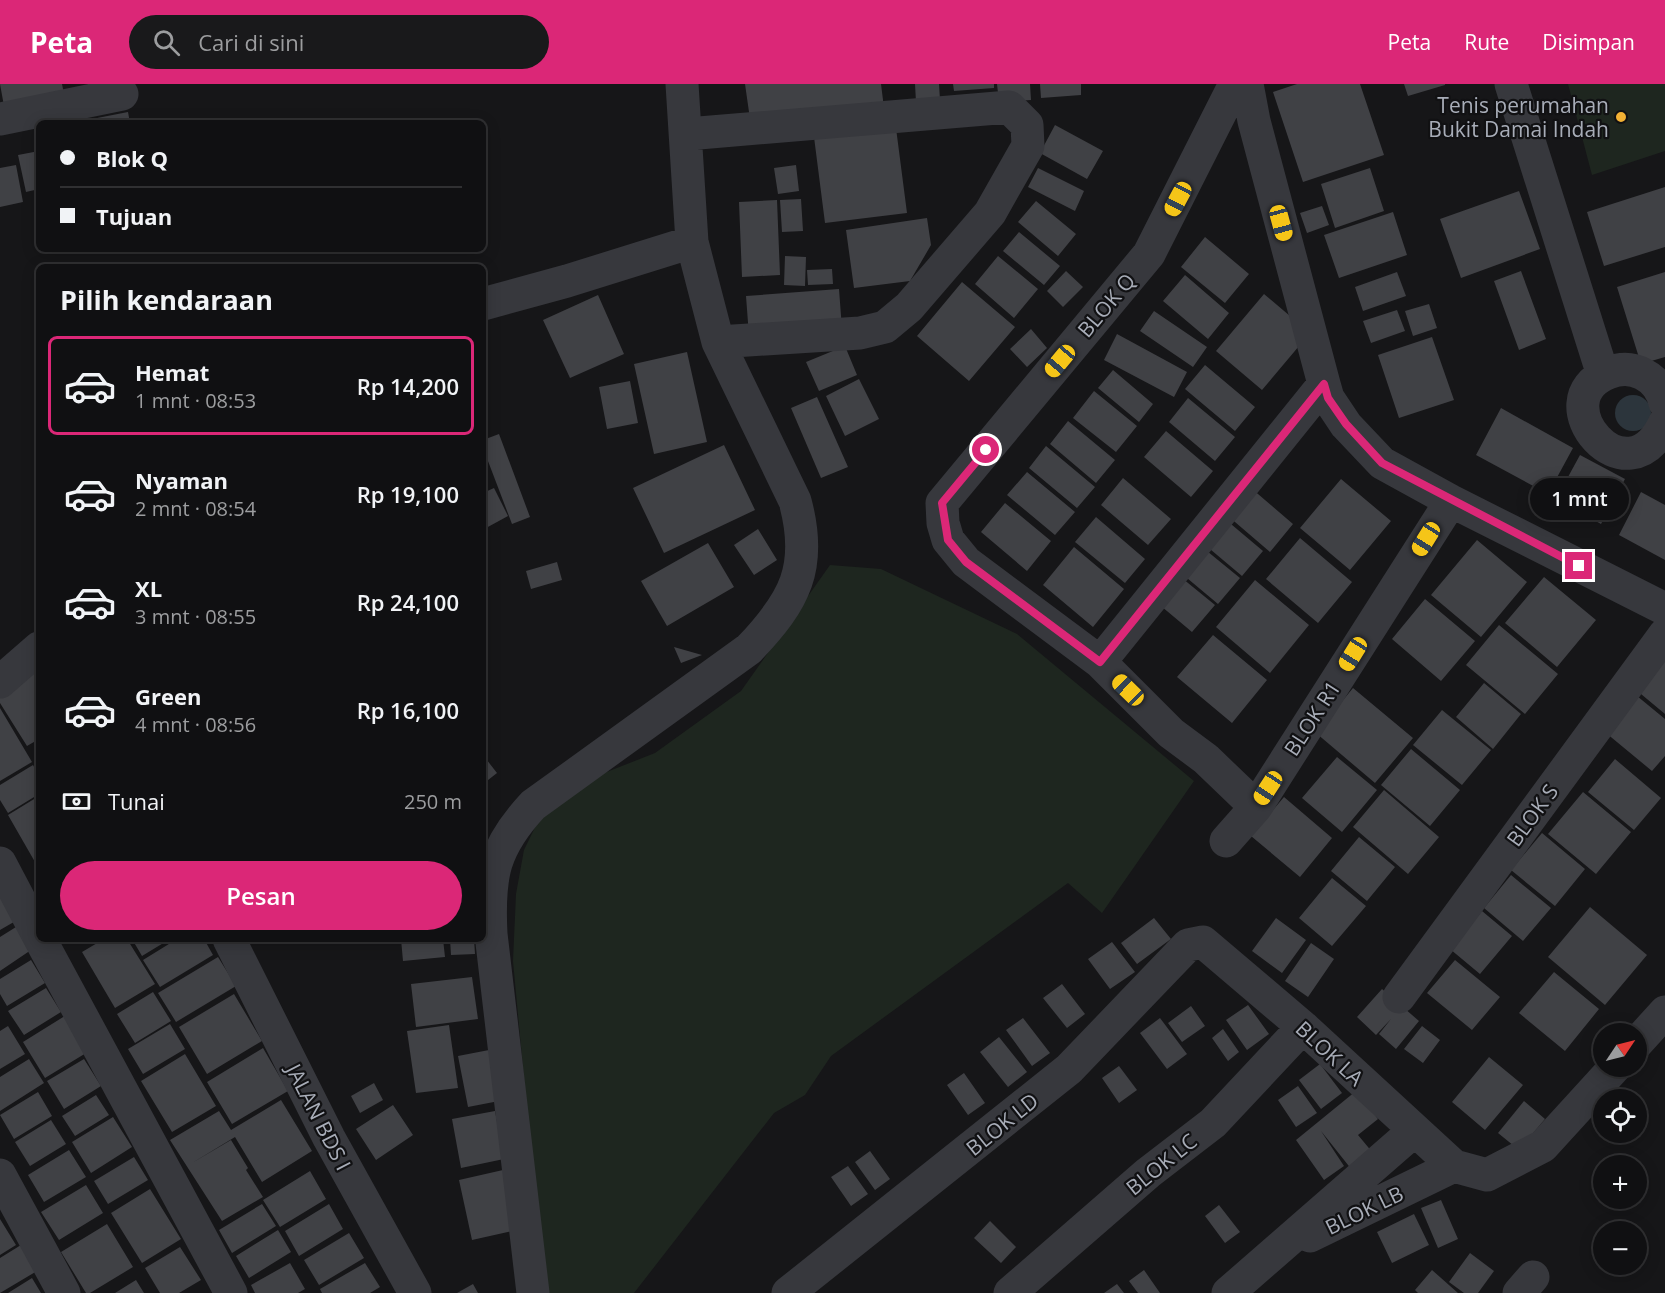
<!DOCTYPE html>
<html lang="id">
<meta charset="utf-8">
<style>
:root{--surface:#101012;--page:#19191b;--text:#f1f3f6;--muted:#9c9d9f;--line:#303032;--accent:#db2777}
body{margin:0;font-family:"Open Sans",sans-serif;background:var(--page);color:var(--text);height:100vh;display:flex;flex-direction:column;font-size:22px;white-space:nowrap}
*{box-sizing:border-box;margin:0}
p{font-size:20px;color:var(--muted)}
.icon{flex:none;width:33px;height:33px;fill:none;stroke:currentColor;stroke-width:2;stroke-linecap:round;stroke-linejoin:round}
.map{position:relative;flex:1;overflow:hidden}
.drawer{position:absolute;left:36px;top:180px;width:450px;height:678px;display:flex;flex-direction:column;background:var(--surface);border-radius:9px;box-shadow:0 3px 15px #0003,0 0 0 2px var(--line)}
.drawer>*{flex:none}
.banner{position:absolute;left:36px;top:36px;width:450px;height:132px;border-radius:9px;box-shadow:0 3px 15px #0003,0 0 0 2px var(--line);display:grid;align-content:center;height:132px;padding:0 24px;background:var(--surface)}
.needle{width:39px;rotate:55deg}
.buttons{position:absolute;left:1593px;top:939px;display:grid;gap:12px}
.buttons a{display:grid;place-items:center;width:54px;height:54px;border-radius:50%;background:var(--surface);box-shadow:0 3px 15px #0003,0 0 0 2px var(--line);font-size:30px}
.end{position:absolute;width:27px;height:27px;margin:-14px;border:8px solid #db2777;background:#fff;box-shadow:0 0 0 3px #fff}
.from{border-radius:50%}
.bubble{position:absolute;height:42px;border-radius:21px;background:var(--surface);box-shadow:0 3px 15px #0003,0 0 0 2px var(--line);font-size:20px;font-weight:600;line-height:42px;text-align:center}
.car{position:absolute;width:18px;height:36px;margin:-18px -9px;border-radius:8px;box-shadow:0 0 4px 2px #0007;background:linear-gradient(#f5c518 24%,#345 0 40%,#f5c518 0 76%,#345 0 86%,#f5c518 0)}
.banner b{display:flex;align-items:center;gap:21px;height:57px;font-size:22px}
.banner b+b{border-top:2px solid var(--line)}
.banner i{width:15px;height:15px;background:var(--text)}
ul{padding:0;list-style:none}
li{display:flex;align-items:center;gap:18px;height:99px;margin:0 12px 9px;padding:0 12px;border:3px solid transparent;border-radius:9px}
li div{flex:1}
li b{display:block;font-size:22px}
li em{font-style:normal;font-weight:600}
li.active{border-color:var(--accent)}
li>.icon{width:54px;height:54px;stroke-width:1.5}
h2{padding:0 24px;font-size:27px;line-height:72px}
.pay{display:flex;align-items:center;gap:15px;height:66px;padding:0 24px;font-size:22px}
.pay p{margin-inline-start:auto}
.button{display:flex;gap:12px;margin-top:auto;padding:12px 24px}
.button a{flex:1;height:69px;border-radius:36px;background:var(--accent);color:#fff;font-size:24px;font-weight:600;line-height:69px;text-align:center}
header{display:flex;align-items:center;gap:36px;box-sizing:border-box;height:84px;padding:0 30px;background:var(--accent);color:#fff}
header strong{font-size:28px}
nav{display:flex;gap:33px;margin-inline-start:auto;font-size:21px}
.search{width:420px;height:54px;background:var(--page);display:flex;align-items:center;gap:15px;box-sizing:border-box;padding:0 21px;border-radius:33px;color:var(--muted);font-size:22px}
.map>svg:first-child{display:block}
.green{fill:#1e261f}
.water{fill:#2c353c}
.building{fill:#404145}
.lines{fill:none;stroke-linecap:round;stroke-linejoin:round}
.minor{stroke:#37383d;stroke-width:33}
.route{stroke:#db2777;stroke-width:8}
.poi-dot{fill:#f2b134;stroke:#111113;stroke-width:2}
.labels{text-anchor:middle;dominant-baseline:central;stroke-width:4.5;stroke-linejoin:round;paint-order:stroke}
.poi-label{font-size:21px;fill:#a8adb8;stroke:#111113;text-anchor:end}
.street-label{font-size:21px;fill:#a8adb8;stroke:#111113}
</style>
<header>
<strong>Peta</strong>
<div class="search"><svg class="icon" aria-label="search" viewBox="0 0 24 24"><circle cx="10" cy="10" r="6"/><path d="M15 15l6 6"/></svg>Cari di sini</div>
<nav><a>Peta</a><a>Rute</a><a>Disimpan</a></nav>
</header>
<div class="map">
<svg width="1665" height="1209" viewBox="0 0 1665 1209">
<rect width="100%" height="100%" fill="#161618"/>
<path class="green" d="M1568 0H1665V67L1592 91Z
M830 481 881 485 1017 550 1194 697 1102 829 1068 799 831 972 805 1011 774 1029 634 1209H544L513 877 516 810 524 766 543 727 594 693 655 669 741 607Z"/>
<path class="water" d="M1615 329a18 18 0 1 1 36 0a18 18 0 1 1-36 0Z"/>
<path class="building" d="M0 0H62L64 10 4 22Z
M745 0H881L884 24 751 42Z
M915 0H939L940 16 916 18Z
M953 0H994V4L954 7Z
M997 0H1030L1031 16 999 18Z
M1040 0H1081V11L1041 14Z
M1297 0H1360L1384 71 1303 98 1273 8Z
M1404 0H1445V1L1408 12Z
M128 28 130 39H93L92 35Z
M1055 41 1103 67 1087 95 1040 69Z
M896 44 907 129 825 139 814 53Z
M39 67V105L26 108 18 71Z
M16 81 23 118 0 123V84Z
M796 81 799 107 778 110 774 84Z
M1038 84 1084 107 1075 127 1028 103Z
M1370 84 1384 127 1335 144 1321 100Z
M1665 103V163L1604 182 1587 128Z
M1519 107 1540 165 1461 194 1440 135Z
M801 115 803 147 782 148 780 116Z
M777 116 780 191 742 193 739 118Z
M1036 117 1076 150 1058 172 1018 138Z
M1322 122 1329 141 1307 149 1300 129Z
M1393 128 1407 171 1339 194 1324 151Z
M927 134 931 161 910 197 854 204 846 146Z
M1019 148 1060 182 1044 201 1003 167Z
M1205 153 1249 190 1225 219 1181 183Z
M785 172 806 173 805 202 784 201Z
M998 172 1038 205 1014 234 975 200Z
M832 185 833 200 808 201 807 186Z
M1066 187 1083 203 1063 223 1047 207Z
M1521 187 1546 255 1519 266 1494 197Z
M1397 188 1406 212 1363 227 1355 203Z
M1665 188V273L1641 280 1617 203Z
M1185 191 1229 229 1208 255 1163 217Z
M962 198 1015 243 969 297 917 252Z
M839 205 842 245 749 252 746 212Z
M1264 210 1310 249 1262 306 1216 267Z
M598 211 624 270 570 294 543 236Z
M1429 220 1437 244 1413 252 1405 227Z
M1397 226 1405 247 1371 259 1363 237Z
M1154 227 1207 263 1193 283 1140 247Z
M1031 245 1047 264 1027 283 1010 265Z
M1117 250 1187 288 1174 313 1104 276Z
M1432 253 1454 316 1399 334 1378 271Z
M845 262 857 291 819 307 806 278Z
M687 268 707 358 654 370 634 280Z
M1205 281 1255 323 1235 347 1185 305Z
M1113 286 1153 320 1139 338 1098 304Z
M859 295 879 335 845 352 826 312Z
M630 297 638 339 607 345 599 303Z
M1094 307 1137 342 1116 368 1073 334Z
M817 313 848 383 821 394 791 324Z
M1188 314 1235 353 1215 377 1169 338Z
M1501 324 1573 364 1548 410 1476 371Z
M1068 337 1115 376 1096 399 1050 360Z
M1166 347 1213 387 1191 413 1144 373Z
M499 350 530 433 512 440 483 364V356Z
M724 361 755 426 664 469 633 404Z
M1046 362 1095 403 1077 424 1029 384Z
M1580 371 1625 395 1601 440 1556 415Z
M1027 388 1075 428 1055 451 1007 411Z
M1123 394 1171 435 1148 461 1101 421Z
M1341 395 1391 437 1350 486 1300 444Z
M494 404 508 432 486 444 483 439V409Z
M1251 404 1293 440 1270 468 1228 432Z
M1641 408 1665 421V476L1619 451Z
M1005 419 1051 457 1027 487 981 448Z
M1096 433 1145 475 1125 499 1075 458Z
M1225 435 1263 467 1242 492 1204 460Z
M758 445 777 476 754 491 734 461Z
M1300 454 1352 498 1318 539 1266 495Z
M1477 456 1527 498 1481 553 1431 511Z
M708 459 734 503 667 542 641 497Z
M1074 463 1124 505 1093 543 1043 501Z
M1202 463 1240 494 1218 520 1181 489Z
M557 478 562 496 531 505 526 487Z
M1177 490 1215 521 1192 548 1155 517Z
M1544 493 1596 536 1557 583 1505 539Z
M1255 496 1309 541 1270 589 1216 543Z
M1425 515 1475 557 1441 597 1392 555Z
M1499 541 1558 590 1525 630 1466 581Z
M1213 551 1267 596 1232 639 1177 593Z
M1665 561V630L1629 600Z
M674 563 702 571 681 579Z
M39 580V655L27 662 0 619V604Z
M1484 599 1521 630 1493 665 1456 633Z
M1353 604 1413 654 1375 699 1316 649Z
M1631 607 1665 635V672L1652 687 1600 644Z
M0 624 32 678 0 697Z
M1442 626 1491 666 1462 701 1413 661Z
M1411 665 1460 706 1430 742 1381 701Z
M483 671 497 689 483 700Z
M1337 673 1377 706 1342 748 1302 714Z
M1615 675 1661 714 1634 746 1588 708Z
M33 681 39 692V710L8 729 0 716V701Z
M1384 706 1439 753 1408 790 1353 743Z
M1583 708 1631 748 1596 790 1548 750Z
M39 712V785L8 731Z
M1284 713 1332 754 1300 793 1251 752Z
M1542 749 1585 785 1555 822 1511 786Z
M1359 753 1395 783 1367 817 1331 787Z
M1511 791 1551 824 1523 857 1484 824Z
M1332 794 1366 822 1332 862 1299 834Z
M0 805 19 835 0 846Z
M1590 823 1647 871 1605 921 1548 873Z
M1482 827 1512 852 1480 890 1450 865Z
M1154 834 1171 855 1137 880 1121 859Z
M1276 834 1306 856 1282 889 1252 867Z
M16 843 31 866 0 887V853Z
M104 855H127L155 900 115 924 82 868Z
M132 855H170L142 872Z
M177 855H204L213 871 160 903 143 876Z
M401 855H443L445 873 403 877Z
M450 855H474L475 870 451 871Z
M1112 858 1135 888 1110 905 1088 875Z
M1311 859 1334 875 1308 913 1285 897Z
M218 873 236 902 176 938 158 909Z
M31 876 45 899 7 922 0 910V895Z
M1455 876 1500 913 1472 946 1427 909Z
M1554 888 1599 925 1565 967 1519 929Z
M472 893 478 935 416 943 411 900Z
M1062 900 1085 930 1067 944 1043 914Z
M46 904 61 928 24 951 8 927Z
M1382 905 1419 937 1396 965 1379 950 1391 935 1376 951 1357 933Z
M153 908 171 937 135 959 117 930Z
M234 910 262 957 207 990 179 943Z
M1248 921 1269 950 1247 966 1226 936Z
M1191 922 1205 942 1182 958 1168 939Z
M68 930 91 966 45 994 23 958Z
M1023 934 1050 969 1032 982 1006 946Z
M1160 934 1187 970 1167 985 1140 949Z
M170 940 185 965 143 990 128 965Z
M449 941 458 1004 416 1009 407 947Z
M8 942 25 970 0 985V947Z
M1422 942 1440 956 1423 979 1404 965Z
M1223 945 1239 968 1228 977 1212 954Z
M999 953 1027 988 1008 1003 980 968Z
M263 964 288 1007 232 1040 207 998Z
M489 966 499 1017 468 1023 458 972Z
M185 970 216 1022 172 1048 141 997Z
M1489 973 1523 1001 1485 1046 1452 1018Z
M29 975 44 999 0 1027V993Z
M84 975 101 1002 64 1025 47 997Z
M1320 980 1342 1009 1321 1025 1299 996Z
M1119 982 1137 1006 1119 1019 1102 994Z
M964 989 985 1019 968 1031 947 1001Z
M374 999 383 1016 360 1029 351 1012Z
M1298 1002 1317 1029 1296 1043 1278 1016Z
M1356 1007 1378 1035 1358 1051 1373 1069 1352 1086 1321 1047 1344 1082 1324 1096 1296 1056Z
M38 1008 52 1032 14 1055 0 1031Z
M96 1011 109 1031 75 1052 62 1032Z
M281 1016 312 1067 262 1098 235 1053 192 1079 231 1056 248 1084 246 1086 263 1113 222 1137 170 1056 219 1027 231 1046Z
M1524 1017 1545 1035 1519 1066 1498 1049Z
M393 1021 413 1051 376 1076 356 1045Z
M495 1027 504 1075 461 1084 452 1035Z
M113 1033 132 1063 91 1089 72 1058Z
M51 1036 66 1060 30 1082 15 1058Z
M69 1066 86 1093 44 1118 28 1091Z
M870 1067 890 1095 875 1106 855 1078Z
M134 1073 148 1096 108 1120 94 1097Z
M848 1082 868 1110 851 1122 831 1093Z
M503 1086 517 1146 472 1156 459 1096Z
M310 1087 326 1115 280 1143 263 1116Z
M86 1101 103 1129 59 1156 41 1128Z
M150 1105 181 1155 142 1179 111 1129Z
M1441 1116 1458 1155 1438 1164 1421 1124Z
M262 1120 276 1142 232 1169 219 1146Z
M329 1120 343 1145 299 1172 285 1147Z
M1219 1121 1240 1148 1225 1159 1205 1132Z
M1414 1130 1429 1161 1392 1179 1377 1148Z
M0 1135 16 1161 0 1171Z
M990 1137 1016 1163 1001 1179 974 1154Z
M107 1140 133 1183 90 1209H86L61 1168Z
M278 1146 291 1168 249 1194 236 1172Z
M349 1149 364 1174 319 1201 304 1176Z
M21 1161 37 1187 0 1209V1174Z
M180 1163 201 1196 179 1209H160L145 1184Z
M1470 1169 1494 1187 1478 1209H1464L1449 1198Z
M290 1179 305 1205 298 1209H255L251 1201Z
M365 1179 380 1203 370 1209H322L320 1205Z
M1144 1186 1160 1209H1138L1129 1197Z
M1432 1186 1458 1209H1418L1415 1206Z
M32 1194 41 1209H8Z
M136 1196 144 1209H115Z
M473 1200 478 1209H457Z
M1117 1200 1124 1209H1104Z"/>
<g class="lines">
<path class="minor" d="M1235 0 1149 170 942 419 943 439 948 456 966 478 1100 578 1171 649 1206 675 1256 723
M1247 0 1254 37 1324 300 1328 314 1346 341 1382 379 1451 417 1665 525
M1511 0 1603 291
M0 35 122 10
M687 50 1009 23 1027 41 1028 62 990 129 909 223 885 243 860 249 718 258
M483 220 567 197 692 158
M1665 319C1662 306 1655 296 1643 290 1632 284 1620 284 1608 289 1540 316 1627 421 1665 338
M1100 578 1324 300
M0 598 39 564
M1226 757 1256 723 1451 417
M0 779 39 853
M40 855 231 1209
M229 855 329 1054 415 1209
M1399 913 1665 550
M1636 960 1665 928
M0 1091 64 1209
M1310 1152 1454 1082
M533 1209 491 850C488 792 493 764 533 721L749 565C795 517 813 483 795 417L718 258 692 158 682 0
M788 1209 1069 985 1188 861 1203 858 1303 943 1454 1082 1487 1091 1543 1062 1616 982
M1010 1209 1148 1089 1213 1039 1303 943
M1228 1209 1415 1046
M1519 1209 1533 1193"/>
</g>
<g class="lines">
<path class="route" d="M986 366 942 419 948 456 966 478 1100 578 1324 300 1328 314 1346 340 1382 379 1579 482"/>
</g>
<circle class="poi-dot" cx="1621" cy="33" r="6"/>
<g class="labels">
<g class="poi-label">
<text x="1609" y="21">Tenis perumahan<tspan x="1609" dy="24">Bukit Damai Indah</tspan></text>
</g>
<g class="street-label">
<text transform="translate(1106 221) rotate(-50)">BLOK Q</text>
<text transform="translate(1312 634) rotate(-57)">BLOK R1</text>
<text transform="translate(1532 731) rotate(-54)">BLOK S</text>
<text transform="translate(1330 969) rotate(43)">BLOK LA</text>
<text transform="translate(319 1033) rotate(63)">JALAN BDS I</text>
<text transform="translate(1002 1040) rotate(-39)">BLOK LD</text>
<text transform="translate(1161 1080) rotate(-39)">BLOK LC</text>
<text transform="translate(1364 1126) rotate(-26)">BLOK LB</text>
</g>
</g>
</svg>
<div class="buttons">
<a><svg class="needle" viewBox="-14 -14 28 28"><path d="M0-13l5 13h-10z" fill="#e53935"/><path d="M0 13l5-13h-10z" fill="#9c9d9f"/></svg></a>
<a><svg class="icon" aria-label="locate" viewBox="0 0 24 24"><circle cx="12" cy="12" r="6"/><path d="M12 2v4M12 18v4M2 12h4M18 12h4"/></svg></a>
<a>+</a>
<a>−</a>
</div>
<i class="end from" style="left:986px;top:366px"></i>
<i class="end" style="left:1579px;top:482px"></i>
<div class="bubble" style="left:1530px;top:394px;width:99px">1 mnt</div>
<i class="car" style="left:1178px;top:115px;rotate:208deg"></i>
<i class="car" style="left:1281px;top:139px;rotate:165deg"></i>
<i class="car" style="left:1060px;top:277px;rotate:220deg"></i>
<i class="car" style="left:1426px;top:455px;rotate:212deg"></i>
<i class="car" style="left:1353px;top:570px;rotate:212deg"></i>
<i class="car" style="left:1128px;top:606px;rotate:314deg"></i>
<i class="car" style="left:1268px;top:704px;rotate:213deg"></i>
<div class="banner">
<b><i class="from"></i>Blok Q</b>
<b><i></i>Tujuan</b>
</div>
<section class="drawer">
<h2>Pilih kendaraan</h2>
<ul>
<li class="active"><svg class="icon" aria-label="car" viewBox="0 0 24 24"><path d="M5 17H2v-5l4-1 3-4h7l3 4 3 1v5h-3M9 17h6M6 11h13"/><circle cx="7" cy="17" r="2"/><circle cx="17" cy="17" r="2"/></svg><div><b>Hemat</b><p>1 mnt · 08:53</p></div><em>Rp 14,200</em></li>
<li><svg class="icon" aria-label="car" viewBox="0 0 24 24"><path d="M5 17H2v-5l4-1 3-4h7l3 4 3 1v5h-3M9 17h6M6 11h13"/><circle cx="7" cy="17" r="2"/><circle cx="17" cy="17" r="2"/></svg><div><b>Nyaman</b><p>2 mnt · 08:54</p></div><em>Rp 19,100</em></li>
<li><svg class="icon" aria-label="car" viewBox="0 0 24 24"><path d="M5 17H2v-5l4-1 3-4h7l3 4 3 1v5h-3M9 17h6M6 11h13"/><circle cx="7" cy="17" r="2"/><circle cx="17" cy="17" r="2"/></svg><div><b>XL</b><p>3 mnt · 08:55</p></div><em>Rp 24,100</em></li>
<li><svg class="icon" aria-label="car" viewBox="0 0 24 24"><path d="M5 17H2v-5l4-1 3-4h7l3 4 3 1v5h-3M9 17h6M6 11h13"/><circle cx="7" cy="17" r="2"/><circle cx="17" cy="17" r="2"/></svg><div><b>Green</b><p>4 mnt · 08:56</p></div><em>Rp 16,100</em></li>
</ul>
<div class="pay"><svg class="icon" aria-label="cash" viewBox="0 0 24 24"><path d="M3 7h18v10H3z"/><circle cx="12" cy="12" r="2"/></svg>Tunai<p>250 m</p></div>
<div class="button"><a>Pesan</a></div>
</section>
</div>
